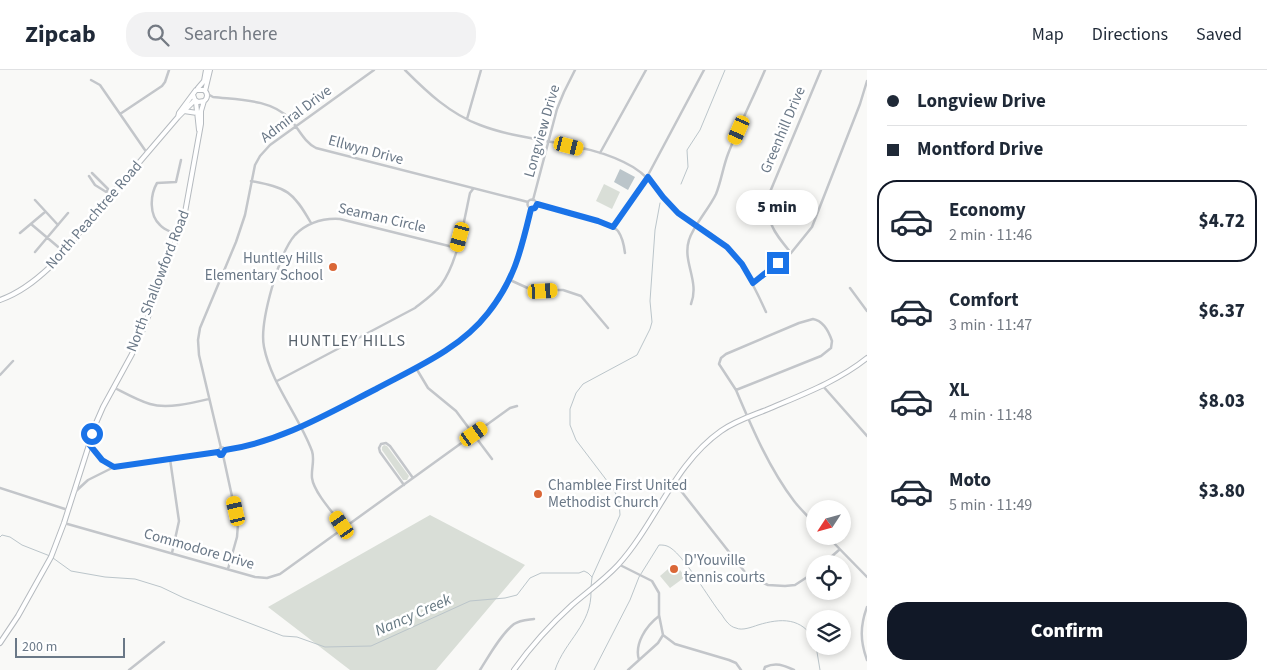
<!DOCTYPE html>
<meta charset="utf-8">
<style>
:root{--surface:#fff;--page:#f2f2f3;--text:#1f2937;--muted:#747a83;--line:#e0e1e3;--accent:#111827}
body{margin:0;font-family:"Source Sans 3",sans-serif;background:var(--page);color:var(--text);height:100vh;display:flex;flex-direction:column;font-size:19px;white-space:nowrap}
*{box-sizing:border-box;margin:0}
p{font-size:16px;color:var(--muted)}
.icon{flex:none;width:28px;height:28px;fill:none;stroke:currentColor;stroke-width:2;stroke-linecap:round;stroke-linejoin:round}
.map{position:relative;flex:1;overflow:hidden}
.details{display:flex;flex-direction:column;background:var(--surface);width:400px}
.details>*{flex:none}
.banner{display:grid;align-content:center;height:110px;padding:0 20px;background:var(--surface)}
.needle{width:32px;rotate:234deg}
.fabs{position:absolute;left:806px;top:430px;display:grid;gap:10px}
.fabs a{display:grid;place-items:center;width:45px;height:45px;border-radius:50%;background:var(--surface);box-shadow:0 2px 8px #0003;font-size:25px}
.scale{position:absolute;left:15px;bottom:12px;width:110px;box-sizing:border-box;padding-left:5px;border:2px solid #6a7887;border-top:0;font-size:14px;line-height:18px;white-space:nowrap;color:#6a7887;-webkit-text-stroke:4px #fff;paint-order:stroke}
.end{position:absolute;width:22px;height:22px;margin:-11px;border:6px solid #1a73e8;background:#fff;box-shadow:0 0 0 2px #fff}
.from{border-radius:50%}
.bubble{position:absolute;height:35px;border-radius:18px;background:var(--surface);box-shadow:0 2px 8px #0003;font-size:16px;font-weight:800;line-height:35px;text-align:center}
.car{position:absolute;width:15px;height:30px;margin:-15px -8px;border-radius:6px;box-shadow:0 0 4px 1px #0007;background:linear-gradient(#f5c518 24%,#345 0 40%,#f5c518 0 76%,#345 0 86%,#f5c518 0)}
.banner b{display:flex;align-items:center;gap:18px;height:48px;font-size:19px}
.banner b+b{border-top:1px solid var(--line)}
.banner i{width:12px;height:12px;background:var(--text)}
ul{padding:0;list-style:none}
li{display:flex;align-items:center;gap:15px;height:82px;margin:0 10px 8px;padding:0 10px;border:2px solid transparent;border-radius:20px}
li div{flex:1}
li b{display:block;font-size:19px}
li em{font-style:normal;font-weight:800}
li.selected{border-color:var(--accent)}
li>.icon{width:45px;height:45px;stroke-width:1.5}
.button{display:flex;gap:10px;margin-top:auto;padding:10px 20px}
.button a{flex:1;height:58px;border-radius:20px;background:var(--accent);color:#fff;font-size:20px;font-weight:800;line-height:58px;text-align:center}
header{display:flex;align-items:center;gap:30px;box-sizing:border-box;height:70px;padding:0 25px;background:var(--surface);border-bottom:1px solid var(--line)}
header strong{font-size:24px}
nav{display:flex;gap:28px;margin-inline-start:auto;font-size:18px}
.search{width:350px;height:45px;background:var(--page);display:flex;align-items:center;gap:12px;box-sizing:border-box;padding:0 18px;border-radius:20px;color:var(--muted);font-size:19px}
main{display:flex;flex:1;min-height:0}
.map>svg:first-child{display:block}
.green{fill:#d9ded7}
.water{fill:#bbc5ca}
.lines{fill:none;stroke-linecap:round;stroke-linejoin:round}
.stream{stroke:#bbc5ca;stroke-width:1}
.secondary-casing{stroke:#b5babf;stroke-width:6}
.street{stroke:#c3c6ca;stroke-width:2.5}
.secondary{stroke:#fff;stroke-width:4}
.route{stroke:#1a73e8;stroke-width:6}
.poi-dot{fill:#da6737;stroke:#fff;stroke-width:2}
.labels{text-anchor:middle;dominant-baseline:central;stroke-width:5;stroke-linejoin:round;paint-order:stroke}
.street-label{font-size:15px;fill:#6a7887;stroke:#fff}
.poi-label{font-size:15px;fill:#6a7887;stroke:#fff;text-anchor:start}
.neighbourhood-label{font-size:16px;letter-spacing:1px;fill:#58626c;stroke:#fff}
.water-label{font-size:16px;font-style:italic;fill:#667882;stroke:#fff}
</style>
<header>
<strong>Zipcab</strong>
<div class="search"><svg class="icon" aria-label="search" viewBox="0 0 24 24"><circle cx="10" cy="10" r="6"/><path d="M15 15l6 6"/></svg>Search here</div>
<nav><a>Map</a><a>Directions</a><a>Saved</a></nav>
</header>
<main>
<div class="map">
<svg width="867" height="600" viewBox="0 0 867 600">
<rect width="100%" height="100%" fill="#f9f9f7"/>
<path class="green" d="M604 114 620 122 612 139 596 131Z
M384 375 387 376 409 406 407 410H403L382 380V377Z
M430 445 525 495 436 600H350L268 537Z
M675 493 685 507 670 518 660 506Z"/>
<path class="water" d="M620 99 635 107 628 120 614 112Z"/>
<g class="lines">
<path class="stream" d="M681 114 688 97 687 80 700 60 725 0
M0 467 2 465 10 467 22 475 50 486
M53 488 71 501 105 507 135 509 161 517 184 528 283 566 297 567 325 577 371 576 470 531 505 528 517 525 530 508 541 503H579L584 501 588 503 592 507
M591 517 592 507 620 445 619 431 614 420 576 370 570 355V339L576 323 583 314 637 285 650 259 652 252 650 231 655 160 660 133
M816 576 820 600
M555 600C565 570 592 555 591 521
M594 600 630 530 639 507 659 475C662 475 664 475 667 476 682 481 710 531 722 545 725 550 730 557 736 558 742 561 752 557 758 555 781 548 802 547 815 571"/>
<g class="secondary-casing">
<path id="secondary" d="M198 18 204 11 206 0
M205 21 210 0
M196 32 199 60
M184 41 197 43
M178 47 179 43 196 20H204C208 23 208 28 204 31L198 32 195 30 193 25
M0 230C20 223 35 211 50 197L178 47 195 30
M0 573 18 546 51 487 64 453 96 353 103 337 132 284 145 255 184 148 201 54V41L204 31
M514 600C531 576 550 555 572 535 587 522 604 510 618 495 656 453 674 394 721 361 735 351 751 346 766 340 801 325 837 312 867 288"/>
</g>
<path class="street" d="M405 0C427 22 450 44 480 55 529 74 587 70 633 97 653 109 661 128 678 143 687 151 699 156 710 163 738 183 752 211 766 242
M91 10 100 15 147 83
M206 23 213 27C239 30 271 29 290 49 299 59 304 72 316 78L528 132
M120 44 162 16 165 12 169 0
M467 49 481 0
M600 83 646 0
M92 103 108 119 107 122
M89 106 95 115 111 125
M251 111C287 118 293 121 311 153
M527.5 134a4.5 4.5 0 1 1 9 0a4.5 4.5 0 1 1-9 0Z
M35 130 58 155
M533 130 557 39 564 22 575 0
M537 134C554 139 607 149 618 161 623 168 624 175 625 183
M31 154 63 181
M613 157 647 107 704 0
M20 163 45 142
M177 165C172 162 164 160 160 155 149 145 150 125 157 113L176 112 181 90
M35 182 68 143
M791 183C772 160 766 153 770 122L821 0
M510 210 532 220H563L581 226 608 258
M753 213 791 183 812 157 860 34 867 11
M850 218 867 241
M691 234C700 211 682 192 689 170 693 156 709 139 716 124 721 112 723 97 728 84 739 56 753 28 765 0
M813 249C824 251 829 262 832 271L831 278 821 286 736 320 719 294 721 288 726 284 799 253Z
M416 298 428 318 456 341 492 389
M0 305 13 291
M277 311 415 238C424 231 434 224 441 215 458 192 464 150 470 123L473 119
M822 315 867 366
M113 317C125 323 137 330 150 334 167 339 192 333 209 329
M736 320C752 358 769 398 794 431 800 439 808 446 815 454
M90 374 102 389 114 397
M218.5 381a3.5 3.5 0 1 1 7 0a3.5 3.5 0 1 1-7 0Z
M221 378 199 285 198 270 200 258 236 172 245 145 255 95 260 86 270 75 374 0
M225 381C280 371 327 344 376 319 415 299 460 279 488 243 515 210 522 179 531 139
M223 385 238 454 237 467 228 499
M170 389 179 451 172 483
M674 412 748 506 768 515 785 516 795 515 815 502
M404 415 380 382 379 378 381 374 386 373 390 376 413 408
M0 418 68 440
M75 422 88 410 114 397 218 382
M64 453 255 507 267 508 280 504 510 338 517 336
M344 457C335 445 314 423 312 408 311 399 315 390 312 381 299 346 271 313 264 277 259 253 279 183 295 165 308 152 323 148 340 149L457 178
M827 466 867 507
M618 494 652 511 659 523V545L663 565 658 573 628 600
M823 494 839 480
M867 537C860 556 860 571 867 590
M663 565 675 574 729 590 736 593 741 600
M639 590C634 574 646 556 659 546
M129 600 164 572
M480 600C489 586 501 564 514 554 520 550 527 550 534 549
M764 600 765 597C776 592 783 595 794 600"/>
<use href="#secondary" class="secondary"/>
</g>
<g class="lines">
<path class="route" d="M92 364 89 374 102 390 114 397 218 382 220 385H222L225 380C280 372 327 344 376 319 415 298 460 279 488 243 515 209 521 180 531 139L535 138 537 134 598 151 613 157 648 107 663 127 678 143 727 177 742 194 753 213 778 193"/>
</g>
<g class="poi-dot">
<circle cx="333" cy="197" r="5"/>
<circle cx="538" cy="424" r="5"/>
<circle cx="674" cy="499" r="5"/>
</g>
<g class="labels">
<g class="street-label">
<text transform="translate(296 44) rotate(-37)">Admiral Drive</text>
<text transform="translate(783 60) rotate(-67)">Greenhill Drive</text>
<text transform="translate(542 61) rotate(-74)">Longview Drive</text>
<text transform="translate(366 80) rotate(15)">Ellwyn Drive</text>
<text transform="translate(94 145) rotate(-49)">North Peachtree Road</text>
<text transform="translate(382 148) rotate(13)">Seaman Circle</text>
<text transform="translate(158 211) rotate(-69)">North Shallowford Road</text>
<text transform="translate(199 479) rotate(16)">Commodore Drive</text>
</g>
<g class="poi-label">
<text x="323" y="188" text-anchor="end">Huntley Hills<tspan x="323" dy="17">Elementary School</tspan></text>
<text x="548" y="415">Chamblee First United<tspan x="548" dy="17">Methodist Church</tspan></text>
<text x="684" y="490">D'Youville<tspan x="684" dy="17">tennis courts</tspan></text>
</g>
<g class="neighbourhood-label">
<text x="347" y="271">HUNTLEY HILLS</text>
</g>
<g class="water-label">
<text transform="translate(413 545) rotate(-24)">Nancy Creek</text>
</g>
</g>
</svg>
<div class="fabs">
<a><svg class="needle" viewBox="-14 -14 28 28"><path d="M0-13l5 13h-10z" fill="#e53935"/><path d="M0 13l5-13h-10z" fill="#747a83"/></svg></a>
<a><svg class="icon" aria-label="locate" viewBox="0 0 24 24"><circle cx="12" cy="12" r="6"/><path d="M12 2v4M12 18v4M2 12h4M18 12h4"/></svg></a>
<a><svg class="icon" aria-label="layers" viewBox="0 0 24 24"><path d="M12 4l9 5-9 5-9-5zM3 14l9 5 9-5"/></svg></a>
</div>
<div class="scale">200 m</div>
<i class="end from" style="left:92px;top:364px"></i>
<i class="end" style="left:778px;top:193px"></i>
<div class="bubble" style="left:736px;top:120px;width:82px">5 min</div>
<i class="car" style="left:739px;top:60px;rotate:204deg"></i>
<i class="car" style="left:569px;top:76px;rotate:104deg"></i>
<i class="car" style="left:460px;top:167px;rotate:195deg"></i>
<i class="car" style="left:543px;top:221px;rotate:87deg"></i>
<i class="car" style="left:474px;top:364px;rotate:55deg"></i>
<i class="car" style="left:236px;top:441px;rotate:347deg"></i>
<i class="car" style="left:342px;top:455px;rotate:325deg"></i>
</div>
<section class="details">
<div class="banner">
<b><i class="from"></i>Longview Drive</b>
<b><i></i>Montford Drive</b>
</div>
<ul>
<li class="selected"><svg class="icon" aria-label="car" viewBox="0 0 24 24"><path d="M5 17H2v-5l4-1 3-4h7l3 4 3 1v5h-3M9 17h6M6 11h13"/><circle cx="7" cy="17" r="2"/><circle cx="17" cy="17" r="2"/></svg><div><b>Economy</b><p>2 min · 11:46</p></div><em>$4.72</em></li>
<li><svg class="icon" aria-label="car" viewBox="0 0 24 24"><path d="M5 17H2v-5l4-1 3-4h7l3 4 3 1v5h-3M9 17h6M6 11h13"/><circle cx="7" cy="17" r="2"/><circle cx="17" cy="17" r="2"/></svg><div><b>Comfort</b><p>3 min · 11:47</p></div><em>$6.37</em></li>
<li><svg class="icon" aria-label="car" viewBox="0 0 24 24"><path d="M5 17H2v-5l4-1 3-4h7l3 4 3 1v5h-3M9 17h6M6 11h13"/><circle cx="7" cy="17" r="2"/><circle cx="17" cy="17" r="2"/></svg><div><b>XL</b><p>4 min · 11:48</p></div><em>$8.03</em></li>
<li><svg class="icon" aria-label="car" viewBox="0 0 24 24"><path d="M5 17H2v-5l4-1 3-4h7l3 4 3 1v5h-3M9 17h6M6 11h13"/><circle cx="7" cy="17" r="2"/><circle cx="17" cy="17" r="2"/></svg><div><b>Moto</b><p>5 min · 11:49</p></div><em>$3.80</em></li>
</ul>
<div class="button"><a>Confirm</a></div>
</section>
</main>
